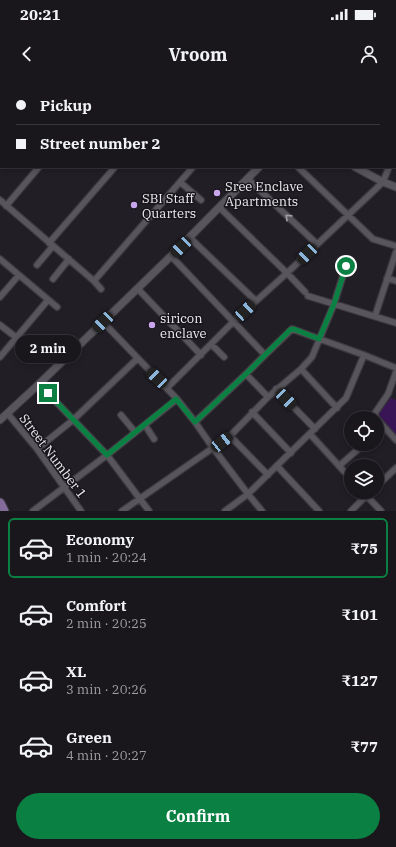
<!DOCTYPE html>
<meta charset="utf-8">
<style>
:root{--surface:#19161c;--page:#221f25;--text:#f1f3f6;--muted:#9f9fa3;--line:#37353b;--accent:#0b8043}
body{margin:0;font-family:"IBM Plex Serif",serif;background:var(--page);color:var(--text);height:100vh;display:flex;flex-direction:column;font-size:15px;white-space:nowrap}
*{box-sizing:border-box;margin:0}
p{font-size:13px;color:var(--muted)}
.icon{flex:none;width:22px;height:22px;fill:none;stroke:currentColor;stroke-width:2;stroke-linecap:round;stroke-linejoin:round}
.map{position:relative;height:431px;overflow:hidden}
.sheet{display:flex;flex-direction:column;background:var(--surface);flex:1}
.sheet>*{flex:none}
.guide{position:absolute;left:0px;top:0px;width:396px;height:88px;box-shadow:0 2px 6px #0003,0 0 0 1px var(--line);display:grid;align-content:center;height:88px;padding:0 16px;background:var(--surface)}
.buttons{position:absolute;left:344px;top:331px;display:grid;gap:8px}
.buttons a{display:grid;place-items:center;width:40px;height:40px;border-radius:50%;background:var(--surface);box-shadow:0 2px 6px #0003,0 0 0 1px var(--line);font-size:20px}
.end{position:absolute;width:18px;height:18px;margin:-9px;border:5px solid #0b8043;background:#fff;box-shadow:0 0 0 2px #fff}
.from{border-radius:50%}
.bubble{position:absolute;height:28px;border-radius:14px;background:var(--surface);box-shadow:0 2px 6px #0003,0 0 0 1px var(--line);font-size:13px;font-weight:700;line-height:28px;text-align:center}
.car{position:absolute;width:12px;height:24px;margin:-12px -6px;border-radius:5px;box-shadow:0 0 3px 1px #0007;background:linear-gradient(#222 24%,#8ab4d8 0 40%,#222 0 76%,#8ab4d8 0 86%,#222 0)}
.guide b{display:flex;align-items:center;gap:14px;height:38px;font-size:15px}
.guide b+b{border-top:1px solid var(--line)}
.guide i{width:10px;height:10px;background:var(--text)}
ul{padding:7px 0 0;list-style:none}
li{display:flex;align-items:center;gap:12px;height:60px;margin:0 8px 6px;padding:0 8px;border:2px solid transparent;border-radius:6px}
li div{flex:1}
li b{display:block;font-size:15px}
li em{font-style:normal;font-weight:700}
li.current{border-color:var(--accent)}
li>.icon{width:36px;height:36px;stroke-width:1.5}
.button{display:flex;gap:8px;margin-top:auto;padding:8px 16px}
.button a{flex:1;height:46px;border-radius:24px;background:var(--accent);color:#fff;font-size:16px;font-weight:700;line-height:46px;text-align:center}
.status{display:flex;justify-content:space-between;align-items:center;height:28px;padding:0 20px;background:var(--surface);direction:ltr}
.status svg{height:11px;fill:currentColor}
header{display:flex;justify-content:space-between;align-items:center;height:52px;padding:0 16px;background:var(--surface);font-size:18px;font-weight:700}
.map>svg:first-child{display:block}
.green{fill:#391555}
.lines{fill:none;stroke-linecap:round;stroke-linejoin:round}
.minor-casing{stroke:#3d3a40;stroke-width:8}
.tertiary-casing{stroke:#3d3a40;stroke-width:9}
.primary-casing{stroke:#3d3a40;stroke-width:11}
.minor{stroke:#58555c;stroke-width:5.5}
.tertiary{stroke:#58555c;stroke-width:7}
.primary{stroke:#836c9a;stroke-width:9}
.oneway{stroke:#a2a0a6}
.route{stroke:#0b8043;stroke-width:5}
.poi-dot{fill:#c9a5ee;stroke:#18151b;stroke-width:1.5}
.labels{text-anchor:middle;dominant-baseline:central;stroke-width:3;stroke-linejoin:round;paint-order:stroke}
.poi-label{font-size:13px;fill:#edebf0;stroke:#18151b;text-anchor:start}
.street-label{font-size:13px;fill:#edebf0;stroke:#18151b}
</style>
<div class="status"><b>20:21</b><svg viewBox="0 0 49 12"><path d="M0 12V9h3v3zM5 12V6h3v6zM10 12V3h3v9zM15 12V0h3v12zM26 1h20v11H26zM47 4h2v5h-2z"/></svg></div>
<header><svg class="icon" aria-label="back" viewBox="0 0 24 24"><path d="M15 5l-7 7 7 7"/></svg>Vroom<svg class="icon" aria-label="person" viewBox="0 0 24 24"><circle cx="12" cy="8" r="4"/><path d="M4 21q1-7 8-7t8 7"/></svg></header>
<div class="map">
<svg width="396" height="431" viewBox="0 0 396 431">
<rect width="100%" height="100%" fill="#211e25"/>
<path class="green" d="M391 318 396 320V355L377 335Z"/>
<g class="lines">
<g class="minor-casing">
<path id="minor" d="M31 0 32 1
M353 0 355 1
M112 1V0
M188 1 189 0
M224 1V0
M260 1 261 0
M319 1V0
M370 1 371 0
M395 18 396 19
M0 41 1 40
M395 74 396 71
M298 87 373 159 396 166
M248 99 317 164
M180 102 201 120
M0 120 94 201 193 87
M6 126 39 87
M220 128 287 193 305 212
M190 158 256 221
M49 163 115 87
M171 176 265 275
M0 179 57 227
M37 185 53 166
M387 198 396 201
M53 199 69 179
M94 201 101 209
M138 209 201 275
M308 216 396 243
M0 217 19 195
M375 236 396 172
M103 242 177 319 195 342 213 368 248 414 262 431
M0 245 17 258
M211 264 224 277
M0 277 48 220
M301 289 337 328
M246 294 268 317
M39 304 107 375 149 431
M167 308 234 241 287 193 383 102 389 87
M276 309 315 349
M252 332 291 373
M8 334 37 369 81 431
M121 335 135 352
M376 338 375 333 388 314 396 292
M377 339 396 360
M195 342 246 294 265 275 292 249 364 275 396 288
M145 345 154 359
M310 354 351 399
M230 356 268 395
M37 369 73 340 137 279
M277 386 319 431
M339 386 364 364
M377 406 396 388
M363 412 381 431
M33 431 107 375 177 319
M122 431 230 356 268 317 301 289 312 277 334 224 346 186
M225 431 248 414 346 318 364 275
M351 431 370 412"/>
</g>
<g class="tertiary-casing">
<path id="tertiary" d="M214 0 216 1
M355 87 383 102 396 107
M0 340 39 304 171 176 259 87"/>
</g>
<g class="primary-casing">
<path id="primary" d="M0 423 4 431"/>
</g>
<use href="#minor" class="minor"/>
<use href="#tertiary" class="tertiary"/>
<use href="#primary" class="primary"/>
</g>
<defs><path id="oneway-chevron" d="M-2-3.5L2.5 0L-2 3.5" fill="none" stroke-width="1.6" stroke-linecap="round" stroke-linejoin="round"/></defs>
<use class="oneway" href="#oneway-chevron" transform="translate(288 137) rotate(-136)"/>
<g class="lines">
<path class="route" d="M48 313 107 375 176 319 195 342 246 294 290 250 294 249 319 259 334 224 346 186"/>
</g>
<g class="poi-dot">
<circle cx="217" cy="113" r="4"/>
<circle cx="134" cy="125" r="4"/>
<circle cx="152" cy="245" r="4"/>
</g>
<g class="labels">
<g class="poi-label">
<text x="225" y="106">Sree Enclave<tspan x="225" dy="15">Apartments</tspan></text>
<text x="142" y="118">SBI Staff<tspan x="142" dy="15">Quarters</tspan></text>
<text x="160" y="238">siricon<tspan x="160" dy="15">enclave</tspan></text>
</g>
<g class="street-label">
<text transform="translate(53 376) rotate(53)">Street Number 1</text>
</g>
</g>
</svg>
<div class="buttons">
<a><svg class="icon" aria-label="locate" viewBox="0 0 24 24"><circle cx="12" cy="12" r="6"/><path d="M12 2v4M12 18v4M2 12h4M18 12h4"/></svg></a>
<a><svg class="icon" aria-label="layers" viewBox="0 0 24 24"><path d="M12 4l9 5-9 5-9-5zM3 14l9 5 9-5"/></svg></a>
</div>
<i class="end from" style="left:346px;top:186px"></i>
<i class="end" style="left:48px;top:313px"></i>
<div class="bubble" style="left:15px;top:255px;width:66px">2 min</div>
<i class="car" style="left:181px;top:167px;rotate:226deg"></i>
<i class="car" style="left:307px;top:174px;rotate:226deg"></i>
<i class="car" style="left:245px;top:231px;rotate:47deg"></i>
<i class="car" style="left:103px;top:242px;rotate:226deg"></i>
<i class="car" style="left:157px;top:298px;rotate:314deg"></i>
<i class="car" style="left:286px;top:319px;rotate:136deg"></i>
<i class="car" style="left:222px;top:362px;rotate:52deg"></i>
<div class="guide">
<b><i class="from"></i>Pickup</b>
<b><i></i>Street number 2</b>
</div>
</div>
<section class="sheet">
<ul>
<li class="current"><svg class="icon" aria-label="car" viewBox="0 0 24 24"><path d="M5 17H2v-5l4-1 3-4h7l3 4 3 1v5h-3M9 17h6M6 11h13"/><circle cx="7" cy="17" r="2"/><circle cx="17" cy="17" r="2"/></svg><div><b>Economy</b><p>1 min · 20:24</p></div><em>₹75</em></li>
<li><svg class="icon" aria-label="car" viewBox="0 0 24 24"><path d="M5 17H2v-5l4-1 3-4h7l3 4 3 1v5h-3M9 17h6M6 11h13"/><circle cx="7" cy="17" r="2"/><circle cx="17" cy="17" r="2"/></svg><div><b>Comfort</b><p>2 min · 20:25</p></div><em>₹101</em></li>
<li><svg class="icon" aria-label="car" viewBox="0 0 24 24"><path d="M5 17H2v-5l4-1 3-4h7l3 4 3 1v5h-3M9 17h6M6 11h13"/><circle cx="7" cy="17" r="2"/><circle cx="17" cy="17" r="2"/></svg><div><b>XL</b><p>3 min · 20:26</p></div><em>₹127</em></li>
<li><svg class="icon" aria-label="car" viewBox="0 0 24 24"><path d="M5 17H2v-5l4-1 3-4h7l3 4 3 1v5h-3M9 17h6M6 11h13"/><circle cx="7" cy="17" r="2"/><circle cx="17" cy="17" r="2"/></svg><div><b>Green</b><p>4 min · 20:27</p></div><em>₹77</em></li>
</ul>
<div class="button"><a>Confirm</a></div>
</section>
